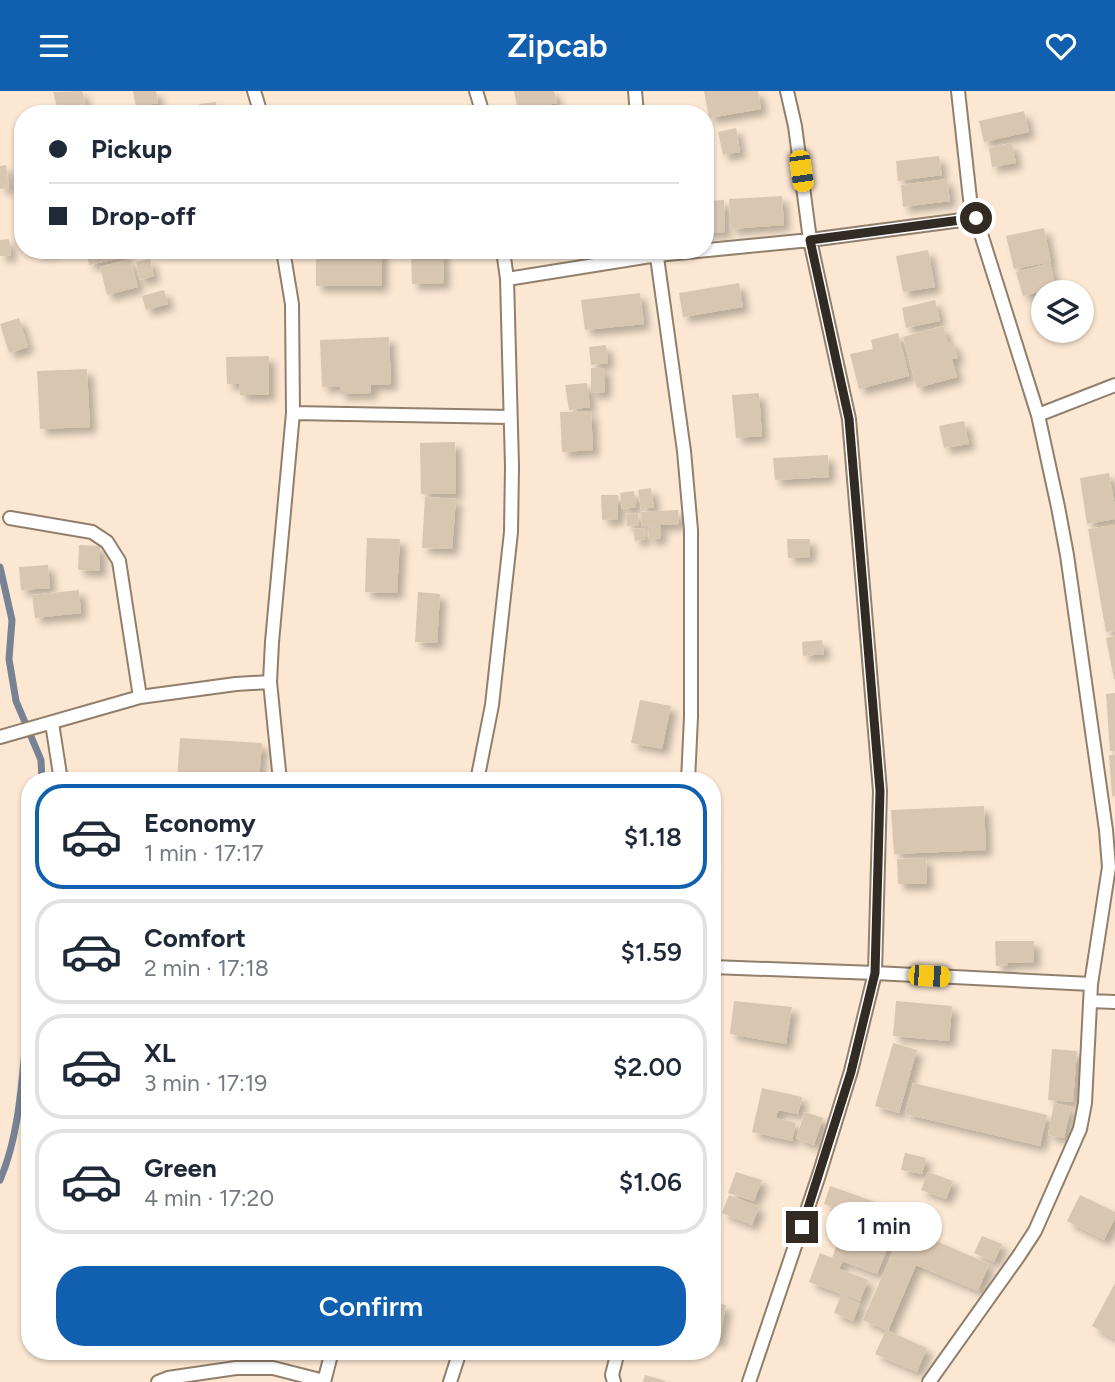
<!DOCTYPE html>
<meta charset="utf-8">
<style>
:root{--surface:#fff;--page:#f6f6f7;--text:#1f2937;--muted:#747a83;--line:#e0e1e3;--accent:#1160af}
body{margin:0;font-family:Figtree,sans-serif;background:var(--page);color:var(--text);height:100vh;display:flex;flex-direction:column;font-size:26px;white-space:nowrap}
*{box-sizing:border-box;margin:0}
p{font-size:23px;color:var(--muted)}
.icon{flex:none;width:38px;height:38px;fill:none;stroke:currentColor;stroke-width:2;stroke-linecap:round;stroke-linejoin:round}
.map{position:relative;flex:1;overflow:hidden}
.sheet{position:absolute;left:21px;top:681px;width:700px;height:588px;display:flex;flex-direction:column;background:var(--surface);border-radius:28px;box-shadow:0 2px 5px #0004}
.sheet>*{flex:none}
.hud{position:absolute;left:14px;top:14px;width:700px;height:154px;border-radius:28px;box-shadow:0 2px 5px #0004;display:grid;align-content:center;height:154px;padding:0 35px;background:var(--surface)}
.controls{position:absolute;left:1031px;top:189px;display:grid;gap:14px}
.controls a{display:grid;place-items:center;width:63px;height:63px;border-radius:50%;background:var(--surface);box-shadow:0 2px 5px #0004;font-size:35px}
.end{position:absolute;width:32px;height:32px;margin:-16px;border:9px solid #322b23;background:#fff;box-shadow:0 0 0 4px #fff}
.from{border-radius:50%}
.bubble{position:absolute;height:49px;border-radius:24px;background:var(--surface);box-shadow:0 2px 5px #0004;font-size:23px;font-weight:600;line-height:49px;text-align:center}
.car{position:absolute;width:21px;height:42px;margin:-21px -10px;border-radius:9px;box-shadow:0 0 5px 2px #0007;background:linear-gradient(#f5c518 24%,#345 0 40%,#f5c518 0 76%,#345 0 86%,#f5c518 0)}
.hud b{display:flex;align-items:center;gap:24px;height:66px;font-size:26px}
.hud b+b{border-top:2px solid var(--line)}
.hud i{width:18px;height:18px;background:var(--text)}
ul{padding:12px 0 0;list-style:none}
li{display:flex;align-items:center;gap:21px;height:105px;margin:0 14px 10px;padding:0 21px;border:4px solid var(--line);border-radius:28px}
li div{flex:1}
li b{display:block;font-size:26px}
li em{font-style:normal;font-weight:600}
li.on{border-color:var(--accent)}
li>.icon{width:63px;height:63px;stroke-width:1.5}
.button{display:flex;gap:14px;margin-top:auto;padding:14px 35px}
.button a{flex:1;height:80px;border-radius:28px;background:var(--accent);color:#fff;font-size:28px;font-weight:600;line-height:80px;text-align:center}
header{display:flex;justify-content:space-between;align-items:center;height:91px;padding:0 35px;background:var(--accent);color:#fff;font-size:32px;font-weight:600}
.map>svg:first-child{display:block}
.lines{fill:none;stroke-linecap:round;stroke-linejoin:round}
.stream{stroke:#778395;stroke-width:7}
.building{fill:#d9c6b1;filter:url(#shadow)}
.lane-casing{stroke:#917f6c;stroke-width:16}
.lane{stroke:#fff;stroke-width:12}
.route{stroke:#322b23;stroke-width:9}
</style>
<header><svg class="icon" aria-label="menu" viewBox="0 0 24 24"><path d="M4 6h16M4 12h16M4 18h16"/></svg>Zipcab<svg class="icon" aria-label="heart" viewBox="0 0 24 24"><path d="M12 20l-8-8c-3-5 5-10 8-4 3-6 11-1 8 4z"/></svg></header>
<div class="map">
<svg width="1115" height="1291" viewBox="0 0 1115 1291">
<defs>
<filter id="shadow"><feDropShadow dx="6" dy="6" stdDeviation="3.5" flood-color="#0004"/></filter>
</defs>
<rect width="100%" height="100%" fill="#fbe7d2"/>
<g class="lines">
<path class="stream" d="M0 476 12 529 9 568 16 610 41 669 42 690
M0 1089C23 1036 22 970 30 913"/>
</g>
<path class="building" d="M82 0 88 23H59L53 1Z
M133 0H156L158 12 136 16Z
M514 0H554L557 12 518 20Z
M704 0H758L761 18 709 27Z
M216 11 217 23H200L199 13Z
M1024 20 1029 41 984 51 979 30Z
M736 37 740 61 723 64 718 41Z
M1012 52 1016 72 992 76 989 57Z
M939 65 942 84 898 90 896 70Z
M6 74 9 97 0 98V75Z
M947 88 950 110 903 116 901 94Z
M782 105 784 134 731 138 729 108Z
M724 109 725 141 705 142V110Z
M1044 137 1051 171 1014 178 1006 145Z
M9 148 11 165H0V149Z
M35 159H57V161L36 162Z
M86 159H124L126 166 89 174Z
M316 159H382V195H316Z
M411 159H443L444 192 412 193Z
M928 159 935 196 903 201 896 165Z
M130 168 138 196 107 204 100 176Z
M150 168 154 185 140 189 136 171Z
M1050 172 1056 196 1023 205 1016 181Z
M739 192 743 216 683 226 679 202Z
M164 199 168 213 146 219 142 205Z
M640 202 644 233 585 239 581 209Z
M935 209 940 230 906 237 902 217Z
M19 227 28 256 9 262 0 233Z
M943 235 948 252 953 251 958 267 952 268 957 286 917 297 903 246Z
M898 242 909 285 859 298 850 263 873 258 871 249Z
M389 246 391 293 371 294V302L340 303V295L322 296 320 249Z
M606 254 608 272 591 274 589 256Z
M269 265V304H240L239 293H227L226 266Z
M591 277H605V301L591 302Z
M87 278 90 336 40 338 37 280Z
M587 292 590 316 569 319 565 294Z
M759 302 762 345 736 347 732 304Z
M591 320 593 359 562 361 560 321Z
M964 330 969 353 944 357 939 335Z
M455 351 456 403H421L420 352Z
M828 364 829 386 775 389 773 367Z
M1109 382 1115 416V428L1087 433 1080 387Z
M651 397 654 416 641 418 638 399Z
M634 400 636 416 622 418 620 402Z
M601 404H618V428L602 429Z
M425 406 456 408 452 458 422 457Z
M678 419 679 433 642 435 641 421Z
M638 422 639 434 627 435 626 423Z
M1115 434V540L1106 541 1088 438Z
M661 435V447L649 448 648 436Z
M643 437 645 448 635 450 633 438Z
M367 447 400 448 397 502 365 501Z
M787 448H810V466L788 467Z
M79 454 100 455V480L78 479Z
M48 474 50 497 21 499 19 476Z
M79 499 81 522 35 527 32 504Z
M418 501 440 503 437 552 415 551Z
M1115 545V588H1114L1106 547Z
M822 549 824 563 803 565 802 551Z
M1115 602V660H1110L1106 603Z
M640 609 671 615 662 658 631 652Z
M180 647 262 652 259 690H177Z
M1109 664H1115V705H1112Z
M984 715 986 759 894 763 891 719Z
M926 767 927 793H898L897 768Z
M995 850H1034V871L1007 872 1008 874 996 875Z
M734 910 792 916 786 953 730 943Z
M896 910 952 915 949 950 893 945Z
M893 952 917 959 899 1022 875 1015Z
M1052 958 1077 960 1073 1011 1048 1009Z
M913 992 1047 1024 1040 1055 905 1023Z
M762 997 802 1006 798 1023 778 1019 776 1027 796 1032 792 1050 752 1041Z
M1054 1012 1071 1016 1064 1047 1048 1044Z
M805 1021 823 1027 814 1054 796 1047Z
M905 1062 926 1067 922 1083 901 1079Z
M736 1081 762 1089 754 1110 728 1102Z
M928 1081 953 1090 946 1108 921 1099Z
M830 1095 904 1121 897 1139 824 1113Z
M729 1104 759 1116 752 1134 722 1122Z
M1080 1104 1115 1121V1127L1104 1149 1067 1130Z
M846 1128 892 1146 877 1183 842 1170 839 1178 868 1189 860 1210 809 1191 820 1162 832 1167Z
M904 1136 989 1173 978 1200 916 1174 888 1240 863 1229Z
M982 1145 1002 1153 994 1171 974 1162Z
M1115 1192V1248L1092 1235Z
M841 1204 860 1212 853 1230 834 1222Z
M712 1211 726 1214 719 1251 712 1250Z
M886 1239 927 1257 917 1281 875 1263Z
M645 1284 665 1290V1291H643Z"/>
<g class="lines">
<g class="lane-casing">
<path id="lane" d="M254 0 261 23
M476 0 483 23
M635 0 637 23
M656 159 684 360 691 439V626L688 690
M507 188 657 164 810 149 977 127
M293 322 510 326
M1038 324 1115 294
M10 427 92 441 107 451 119 470 140 606
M52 632 61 690
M0 646 140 606 236 593 270 591
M280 690 270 591 272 551 293 322 292 213 283 159
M477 690 492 614 511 441 512 375 507 188 503 159
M712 876 875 882 1091 893
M1090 910 1115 911
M158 1291 168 1287 236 1277H273L324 1290
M324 1291 332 1260
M450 1291 460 1260
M614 1291 612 1284 618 1260
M749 1291 819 1084 851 980 875 882 880 700 849 328 810 149 795 35 787 0
M929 1291 1018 1166 1035 1140 1080 1038 1085 1012 1091 893 1109 776 1106 739 1067 464 1058 416 1038 324 970 108 958 0"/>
</g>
<use href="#lane" class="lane"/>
</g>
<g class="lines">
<path class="route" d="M802 1136 851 981 875 882 880 700 849 328 810 149 976 127"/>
</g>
</svg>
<div class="controls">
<a><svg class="icon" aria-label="layers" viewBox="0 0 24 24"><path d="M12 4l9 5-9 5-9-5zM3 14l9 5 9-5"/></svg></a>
</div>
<i class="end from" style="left:976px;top:127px"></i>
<i class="end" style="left:802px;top:1136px"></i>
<div class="bubble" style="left:826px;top:1111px;width:116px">1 min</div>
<i class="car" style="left:801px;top:80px;rotate:172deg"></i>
<i class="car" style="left:929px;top:885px;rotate:93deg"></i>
<div class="hud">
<b><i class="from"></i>Pickup</b>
<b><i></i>Drop-off</b>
</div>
<section class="sheet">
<ul>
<li class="on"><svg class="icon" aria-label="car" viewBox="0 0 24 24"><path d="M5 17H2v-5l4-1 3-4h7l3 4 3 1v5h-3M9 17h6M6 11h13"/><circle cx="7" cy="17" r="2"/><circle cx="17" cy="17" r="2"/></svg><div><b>Economy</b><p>1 min · 17:17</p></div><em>$1.18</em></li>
<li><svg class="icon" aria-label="car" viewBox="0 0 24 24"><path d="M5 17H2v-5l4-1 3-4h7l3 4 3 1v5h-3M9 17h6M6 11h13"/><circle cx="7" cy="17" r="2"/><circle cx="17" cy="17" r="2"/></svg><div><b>Comfort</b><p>2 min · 17:18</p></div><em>$1.59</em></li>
<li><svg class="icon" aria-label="car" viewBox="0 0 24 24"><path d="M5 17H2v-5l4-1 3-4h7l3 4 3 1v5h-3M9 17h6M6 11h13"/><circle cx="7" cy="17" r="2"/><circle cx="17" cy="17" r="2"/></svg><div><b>XL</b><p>3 min · 17:19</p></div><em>$2.00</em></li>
<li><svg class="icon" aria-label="car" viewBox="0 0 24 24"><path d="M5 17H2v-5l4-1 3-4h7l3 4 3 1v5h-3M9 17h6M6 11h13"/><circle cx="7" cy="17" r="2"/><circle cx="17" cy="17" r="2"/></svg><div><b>Green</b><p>4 min · 17:20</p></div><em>$1.06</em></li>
</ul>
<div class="button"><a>Confirm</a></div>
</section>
</div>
